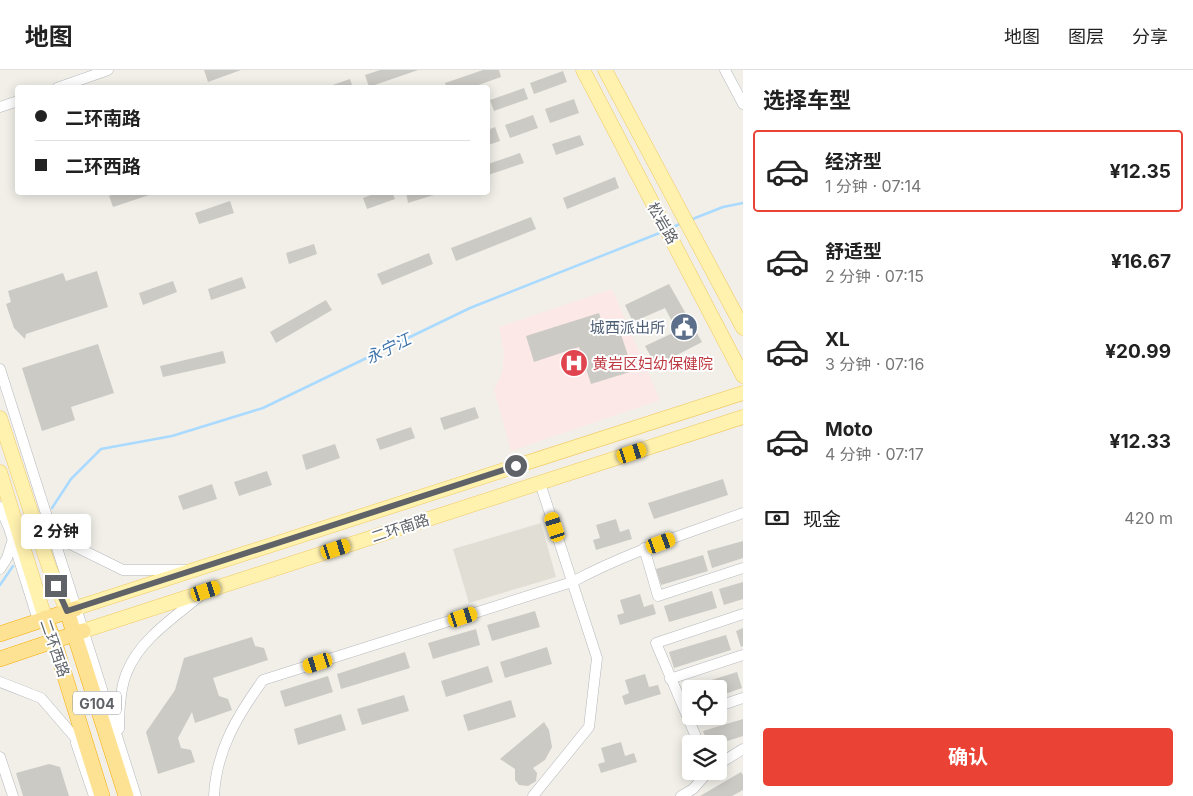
<!DOCTYPE html>
<html lang="zh">
<meta charset="utf-8">
<style>
:root{--surface:#fff;--page:#f6f6f6;--text:#222;--muted:#767676;--line:#e0e0e0;--accent:#ea4335}
body{margin:0;font-family:Inter,"Noto Sans SC",sans-serif;background:var(--page);color:var(--text);height:100vh;display:flex;flex-direction:column;font-size:19px;white-space:nowrap}
*{box-sizing:border-box;margin:0}
p{font-size:16px;color:var(--muted)}
.icon{flex:none;width:28px;height:28px;fill:none;stroke:currentColor;stroke-width:2;stroke-linecap:round;stroke-linejoin:round}
.map{position:relative;flex:1;overflow:hidden}
.details{display:flex;flex-direction:column;background:var(--surface);width:450px}
.details>*{flex:none}
.hud{position:absolute;left:15px;top:15px;width:475px;height:110px;border-radius:5px;box-shadow:0 2px 12px #0003;display:grid;align-content:center;height:110px;padding:0 20px;background:var(--surface)}
.fabs{position:absolute;left:682px;top:610px;display:grid;gap:10px}
.fabs a{display:grid;place-items:center;width:45px;height:45px;border-radius:5px;background:var(--surface);box-shadow:0 2px 12px #0003;font-size:25px}
.end{position:absolute;width:22px;height:22px;margin:-11px;border:6px solid #5f6368;background:#fff;box-shadow:0 0 0 2px #fff}
.from{border-radius:50%}
.bubble{position:absolute;height:35px;border-radius:5px;background:var(--surface);box-shadow:0 2px 12px #0003;font-size:16px;font-weight:700;line-height:35px;text-align:center}
.car{position:absolute;width:15px;height:30px;margin:-15px -8px;border-radius:6px;box-shadow:0 0 4px 1px #0007;background:linear-gradient(#f5c518 24%,#345 0 40%,#f5c518 0 76%,#345 0 86%,#f5c518 0)}
.hud b{display:flex;align-items:center;gap:18px;height:48px;font-size:19px}
.hud b+b{border-top:1px solid var(--line)}
.hud i{width:12px;height:12px;background:var(--text)}
ul{padding:0;list-style:none}
li{display:flex;align-items:center;gap:15px;height:82px;margin:0 10px 8px;padding:0 10px;border:2px solid transparent;border-radius:5px}
li div{flex:1}
li b{display:block;font-size:19px}
li em{font-style:normal;font-weight:700}
li.active{border-color:var(--accent)}
li>.icon{width:45px;height:45px;stroke-width:1.5}
h2{padding:0 20px;font-size:22px;line-height:60px}
.pay{display:flex;align-items:center;gap:12px;height:55px;padding:0 20px;font-size:19px}
.pay p{margin-inline-start:auto}
.button{display:flex;gap:10px;margin-top:auto;padding:10px 20px}
.button a{flex:1;height:58px;border-radius:5px;background:var(--accent);color:#fff;font-size:20px;font-weight:700;line-height:58px;text-align:center}
header{display:flex;align-items:center;gap:30px;box-sizing:border-box;height:70px;padding:0 25px;background:var(--surface);border-bottom:1px solid var(--line)}
header strong{font-size:24px}
nav{display:flex;gap:28px;margin-inline-start:auto;font-size:18px}
main{display:flex;flex:1;min-height:0}
.map>svg:first-child{display:block}
.education{fill:#e1ded6}
.medical{fill:#fce8e6}
.lines{fill:none;stroke-linecap:round;stroke-linejoin:round}
.stream{stroke:#aadaff;stroke-width:2.5}
.building{fill:#cccac5}
.minor-casing{stroke:#b5b8bc;stroke-width:11}
.major-casing{stroke:#f2c960;stroke-width:15}
.highway-casing{stroke:#f9ab00;stroke-width:16}
.minor{stroke:#fff;stroke-width:10}
.major{stroke:#fff2af;stroke-width:14}
.highway{stroke:#fde293;stroke-width:15}
.route{stroke:#5f6368;stroke-width:6}
.labels{text-anchor:middle;dominant-baseline:central;stroke-width:4;stroke-linejoin:round;paint-order:stroke}
.shield{fill:#fff;stroke:#8f9295;stroke-width:1}
.shield-label{font-size:14px;font-weight:bold;fill:#5f6368}
.street-label{font-size:15px;fill:#5f6368;stroke:#fff}
.service-label{font-size:15px;fill:#4e5e75;stroke:#fff;text-anchor:end}
.health-label{font-size:15px;fill:#be3a42;stroke:#fff;text-anchor:start}
.water-label{font-size:16px;font-style:italic;fill:#4174aa;stroke:#fff}
</style>
<header>
<strong>地图</strong>
<nav><a>地图</a><a>图层</a><a>分享</a></nav>
</header>
<main>
<div class="map">
<svg width="743" height="726" viewBox="0 0 743 726">
<rect width="100%" height="100%" fill="#f1efe8"/>
<path class="education" d="M541 453 556 507 469 533 453 479Z"/>
<path class="medical" d="M612 219 660 330 511 381 494 319 502 303 504 283 499 257Z"/>
<g class="lines">
<path class="stream" d="M690 150 723 137 743 133
M671 158 682 153
M52 438 71 409 101 379 172 366 263 338 470 238 662 162
M0 515 13 496"/>
</g>
<path class="building" d="M204 0H241L208 12Z
M380 0H418L369 17 365 5Z
M483 0H499L501 7 470 18H447L445 13Z
M563 1 567 12 534 24 530 13Z
M350 9 353 18H327V17Z
M524 18 528 29 494 41 490 30Z
M574 29 579 43 550 53 545 39Z
M533 45 538 58 510 68 505 55Z
M495 57 500 71 488 75V60Z
M580 65 584 75 556 85 552 74Z
M520 83 524 93 488 105V94Z
M615 107 619 118 567 139 563 128Z
M119 122H155V123L113 137 109 126Z
M379 122H392L395 129 367 139 363 128Z
M406 122H440V123L408 133Z
M230 131 234 143 199 154 195 143Z
M531 147 536 159 456 191 451 178Z
M314 174 317 184 289 194 286 183Z
M429 183 433 194 382 215 377 204Z
M97 201 108 237 26 264 25 269 14 258 6 234 11 232 8 221 63 203 66 211Z
M242 207 246 218 211 230 208 219Z
M173 211 177 222 143 235 139 223Z
M669 214 702 272 656 296 645 276 677 261 665 238 633 252 625 235Z
M326 230 332 240 276 273 270 262Z
M599 243 602 253 616 249 633 301 591 314 579 277 534 292 526 266Z
M98 274 114 323 71 337 75 350 42 361 22 298Z
M223 281 226 293 163 307 160 296Z
M475 337 479 348 444 360 440 348Z
M411 357 415 368 380 380 376 369Z
M335 374 340 388 306 400 302 385Z
M267 401 272 415 239 426 234 412Z
M723 409 728 425 654 449 648 433Z
M212 414 217 429 183 440 178 426Z
M616 449 620 462 629 459 632 469 596 480 593 470 600 468 596 455Z
M743 471V488L712 498 707 481Z
M703 485 708 501 661 515 656 499Z
M743 512V529L724 535 719 519Z
M712 521 717 538 669 552 664 536Z
M640 524 644 537 653 534 656 544 620 555 617 545 624 543 620 530Z
M535 541 540 557 492 571 487 555Z
M743 558V576L741 577 736 561Z
M476 559 480 575 433 589 428 573Z
M726 565 731 580 674 598 669 582Z
M252 567 255 576 264 578 268 590 213 608 219 626 228 629 232 640 195 653 192 642 178 668 181 678 191 680 195 692 158 704 146 662 175 620 184 588Z
M547 577 552 594 505 608 500 592Z
M405 582 410 598 341 619 337 604Z
M488 596 493 612 446 627 441 611Z
M737 602 742 618 719 626V619H691V634L685 636 680 620Z
M645 604 649 617 658 615 661 624 625 635 622 626 629 623 625 610Z
M328 606 333 622 285 637 280 621Z
M404 625 409 641 362 655 357 639Z
M511 630 516 647 468 661 463 645Z
M341 644 346 660 298 675 294 659Z
M743 649V666L718 674H707L703 661Z
M544 652 549 660 552 677 545 690 533 698 537 703 536 711 528 716 519 715 515 710V699L500 689Z
M621 672 625 686 634 683 637 692 601 703 598 694 605 692 601 678Z
M49 694 60 697 69 726H23L16 703Z
M741 702 743 705V720L732 726H700Z"/>
<g class="lines">
<g class="minor-casing">
<path id="minor" d="M725 0 743 34
M57 18 108 0
M0 37 18 31
M0 299 136 726
M0 437 9 458 38 550
M53 461 60 469 123 500H185
M644 478 658 526 743 498
M0 499 7 488 13 469
M670 609 743 585
M0 612 41 628 85 679
M719 636 743 628
M119 659C119 641 120 618 127 602 140 569 175 547 201 525
M76 673 94 726
M699 674 656 573 743 544
M0 687 13 726
M719 694 743 679
M214 726C216 681 237 646 263 610L572 512C626 483 685 464 743 443
M533 726 589 657 597 588 540 413
M681 726 693 719 709 701"/>
</g>
<g class="major-casing">
<path id="major" d="M583 0 743 306
M605 0 743 258
M0 348 49 497 67 541
M0 402 45 548
M76 538 743 323
M83 561 743 347"/>
</g>
<g class="highway-casing">
<path id="highway" d="M67 541 126 726
M45 548 54 571 102 726
M0 564 75 539
M0 589 83 561"/>
</g>
<use href="#minor" class="minor"/>
<use href="#major" class="major"/>
<use href="#highway" class="highway"/>
</g>
<g class="lines">
<path class="route" d="M56 516 67 541 516 396"/>
</g>
<defs>
<g id="civic-disc" transform="scale(1.4375)"><circle r="9.5" fill="#5c6f8a" stroke="#fff"/><path d="M-.6-6.5H3V-4.5H.6V-3L4-1V1h2V6H-6V1h2V-1L-.6-3ZM-1.2 2.5V6h2.4V2.5Z" fill="#fff"/></g>
<g id="hospital-disc" transform="scale(1.4375)"><circle r="9.5" fill="#e0444e" stroke="#fff"/><path d="M-5-5h3v3.5h4V-5h3V5h-3V1.5h-4V5h-3Z" fill="#fff"/></g>
</defs>
<g fill-rule="evenodd">
<use href="#civic-disc" x="684" y="257"/>
<use href="#hospital-disc" x="574" y="293"/>
</g>
<g class="labels">
<rect class="shield" x="73" y="621.5" width="48" height="23" rx="4"/>
<g class="shield-label">
<text x="97" y="633">G104</text>
</g>
<g class="street-label">
<text transform="translate(663 153) rotate(60)">松岩路</text>
<text transform="translate(400 458) rotate(-18)">二环南路</text>
<text transform="translate(55 578) rotate(71)">二环西路</text>
</g>
<g class="service-label">
<text x="665" y="257">城西派出所</text>
</g>
<g class="health-label">
<text x="593" y="293">黄岩区妇幼保健院</text>
</g>
<g class="water-label">
<text transform="translate(388 278) rotate(-26)">永宁江</text>
</g>
</g>
</svg>
<div class="fabs">
<a><svg class="icon" aria-label="locate" viewBox="0 0 24 24"><circle cx="12" cy="12" r="6"/><path d="M12 2v4M12 18v4M2 12h4M18 12h4"/></svg></a>
<a><svg class="icon" aria-label="layers" viewBox="0 0 24 24"><path d="M12 4l9 5-9 5-9-5zM3 14l9 5 9-5"/></svg></a>
</div>
<i class="end from" style="left:516px;top:396px"></i>
<i class="end" style="left:56px;top:516px"></i>
<div class="bubble" style="left:21px;top:444px;width:70px">2 分钟</div>
<i class="car" style="left:632px;top:383px;rotate:72deg"></i>
<i class="car" style="left:555px;top:457px;rotate:342deg"></i>
<i class="car" style="left:661px;top:473px;rotate:70deg"></i>
<i class="car" style="left:336px;top:479px;rotate:72deg"></i>
<i class="car" style="left:206px;top:521px;rotate:72deg"></i>
<i class="car" style="left:463px;top:547px;rotate:72deg"></i>
<i class="car" style="left:318px;top:593px;rotate:252deg"></i>
<div class="hud">
<b><i class="from"></i>二环南路</b>
<b><i></i>二环西路</b>
</div>
</div>
<section class="details">
<h2>选择车型</h2>
<ul>
<li class="active"><svg class="icon" aria-label="car" viewBox="0 0 24 24"><path d="M5 17H2v-5l4-1 3-4h7l3 4 3 1v5h-3M9 17h6M6 11h13"/><circle cx="7" cy="17" r="2"/><circle cx="17" cy="17" r="2"/></svg><div><b>经济型</b><p>1 分钟 · 07:14</p></div><em>¥12.35</em></li>
<li><svg class="icon" aria-label="car" viewBox="0 0 24 24"><path d="M5 17H2v-5l4-1 3-4h7l3 4 3 1v5h-3M9 17h6M6 11h13"/><circle cx="7" cy="17" r="2"/><circle cx="17" cy="17" r="2"/></svg><div><b>舒适型</b><p>2 分钟 · 07:15</p></div><em>¥16.67</em></li>
<li><svg class="icon" aria-label="car" viewBox="0 0 24 24"><path d="M5 17H2v-5l4-1 3-4h7l3 4 3 1v5h-3M9 17h6M6 11h13"/><circle cx="7" cy="17" r="2"/><circle cx="17" cy="17" r="2"/></svg><div><b>XL</b><p>3 分钟 · 07:16</p></div><em>¥20.99</em></li>
<li><svg class="icon" aria-label="car" viewBox="0 0 24 24"><path d="M5 17H2v-5l4-1 3-4h7l3 4 3 1v5h-3M9 17h6M6 11h13"/><circle cx="7" cy="17" r="2"/><circle cx="17" cy="17" r="2"/></svg><div><b>Moto</b><p>4 分钟 · 07:17</p></div><em>¥12.33</em></li>
</ul>
<div class="pay"><svg class="icon" aria-label="cash" viewBox="0 0 24 24"><path d="M3 7h18v10H3z"/><circle cx="12" cy="12" r="2"/></svg>现金<p>420 m</p></div>
<div class="button"><a>确认</a></div>
</section>
</main>
